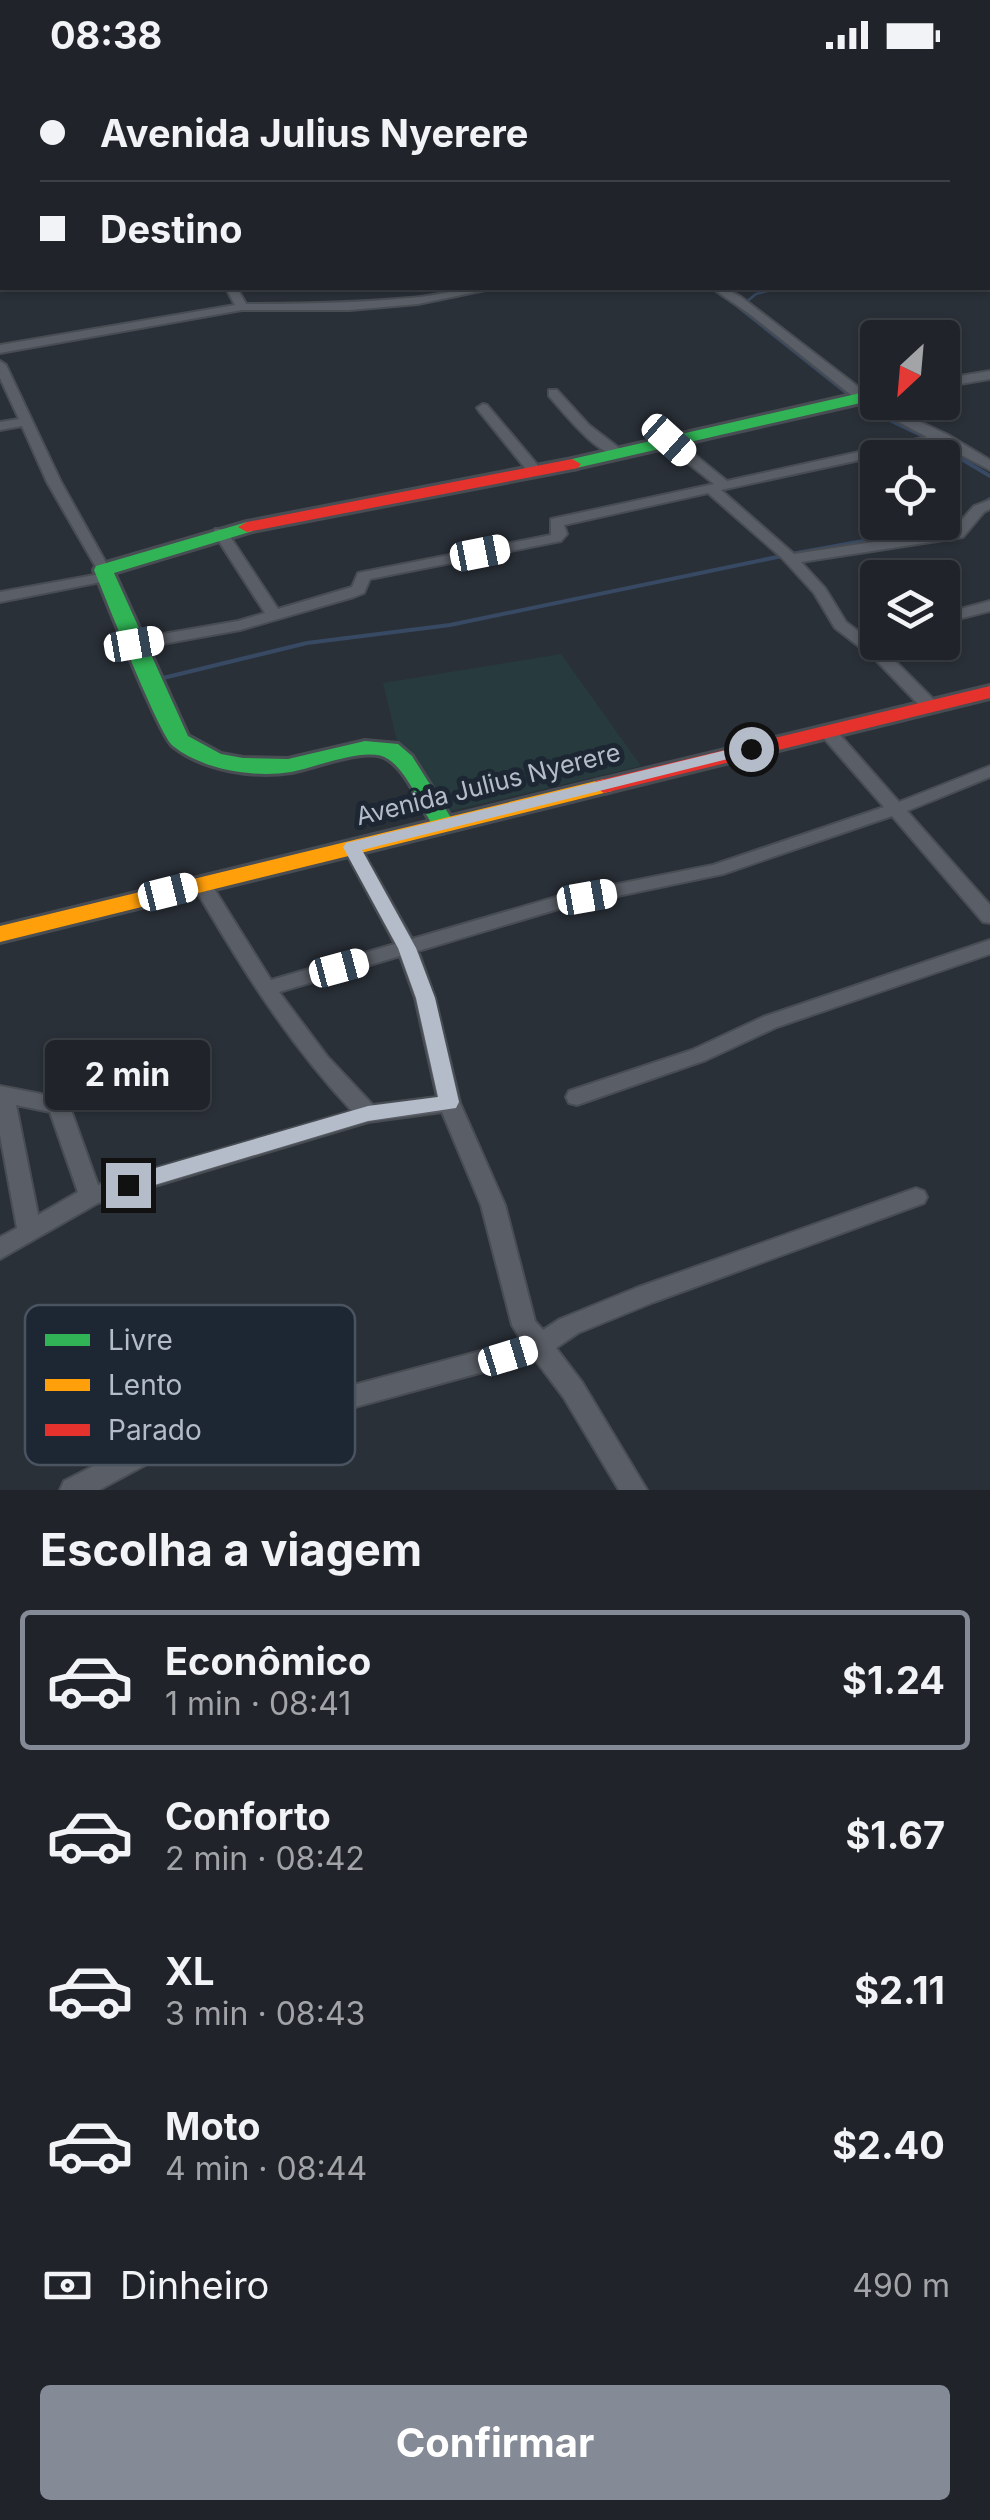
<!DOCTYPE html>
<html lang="pt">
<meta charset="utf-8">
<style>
:root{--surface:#20242a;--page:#282c32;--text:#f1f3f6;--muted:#a2a4a8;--line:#3d4147;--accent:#848b96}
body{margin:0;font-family:Inter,sans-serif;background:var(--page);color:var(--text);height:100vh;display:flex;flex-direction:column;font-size:38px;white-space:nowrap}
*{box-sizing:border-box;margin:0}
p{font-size:32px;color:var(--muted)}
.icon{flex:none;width:55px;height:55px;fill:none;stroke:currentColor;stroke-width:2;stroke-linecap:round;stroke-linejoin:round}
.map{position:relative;height:1420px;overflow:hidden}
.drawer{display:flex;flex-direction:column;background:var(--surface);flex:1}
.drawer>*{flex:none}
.top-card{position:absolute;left:0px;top:0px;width:990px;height:220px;box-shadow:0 2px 8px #0004,0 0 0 2px var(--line);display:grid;align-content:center;height:220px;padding:0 40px;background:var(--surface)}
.needle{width:65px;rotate:206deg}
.tools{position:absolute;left:860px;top:250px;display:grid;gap:20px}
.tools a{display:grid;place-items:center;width:100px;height:100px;border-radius:10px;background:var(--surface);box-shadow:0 2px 8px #0004,0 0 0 2px var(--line);font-size:50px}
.end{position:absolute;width:45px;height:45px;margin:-22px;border:12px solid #b4bcc9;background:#111;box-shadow:0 0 0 5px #111}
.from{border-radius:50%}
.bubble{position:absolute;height:70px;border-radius:10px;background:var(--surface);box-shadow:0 2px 8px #0004,0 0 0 2px var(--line);font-size:32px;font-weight:700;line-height:70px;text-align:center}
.car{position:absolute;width:30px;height:60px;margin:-30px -15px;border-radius:12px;box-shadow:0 0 8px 2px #0007;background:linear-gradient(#fff 24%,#345 0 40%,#fff 0 76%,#345 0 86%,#fff 0)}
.top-card b{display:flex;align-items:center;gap:35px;height:95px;font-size:38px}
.top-card b+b{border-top:2px solid var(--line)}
.top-card i{width:25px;height:25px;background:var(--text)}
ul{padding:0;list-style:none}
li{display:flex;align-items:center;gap:30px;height:140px;margin:0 20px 15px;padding:0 20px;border:5px solid transparent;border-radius:10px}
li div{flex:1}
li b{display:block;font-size:38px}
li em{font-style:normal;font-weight:700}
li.on{border-color:var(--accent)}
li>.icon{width:90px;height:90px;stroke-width:1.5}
h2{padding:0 40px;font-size:45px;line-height:120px}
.pay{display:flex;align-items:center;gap:25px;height:110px;padding:0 40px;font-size:38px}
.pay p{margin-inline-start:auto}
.action{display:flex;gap:20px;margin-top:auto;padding:20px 40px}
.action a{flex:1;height:115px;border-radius:10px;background:var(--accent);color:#fff;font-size:40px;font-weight:700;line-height:115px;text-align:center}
.status{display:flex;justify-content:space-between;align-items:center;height:70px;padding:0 50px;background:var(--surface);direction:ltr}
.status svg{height:28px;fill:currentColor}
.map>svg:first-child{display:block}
.green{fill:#273a3e}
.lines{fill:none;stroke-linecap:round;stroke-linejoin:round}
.stream-far1{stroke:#384963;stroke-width:2.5}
.stream{stroke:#384963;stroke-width:4}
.street-casing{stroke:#484c53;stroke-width:4}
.fast-casing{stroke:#484c53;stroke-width:6}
.slow-casing{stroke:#484c53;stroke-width:6}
.jam-casing{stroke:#484c53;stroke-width:6}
.street{fill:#5a5e66;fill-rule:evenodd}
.fast{fill:#30b455;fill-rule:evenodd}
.slow{fill:#ff9f0a;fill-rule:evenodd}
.jam{fill:#e5322d;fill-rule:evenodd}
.route{fill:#b4bcc9}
.labels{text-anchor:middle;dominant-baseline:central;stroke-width:10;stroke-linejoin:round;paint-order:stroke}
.street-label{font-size:25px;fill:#b4bcc9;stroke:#1d2633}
.key{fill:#1d2633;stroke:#4a5360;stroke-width:2.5}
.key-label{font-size:28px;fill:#b4bcc9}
</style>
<div class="status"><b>08:38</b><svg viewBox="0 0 49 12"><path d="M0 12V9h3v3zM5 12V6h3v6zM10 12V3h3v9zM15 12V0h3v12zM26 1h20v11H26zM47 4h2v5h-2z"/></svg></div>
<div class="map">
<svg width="990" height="1420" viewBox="0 0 990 1420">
<rect width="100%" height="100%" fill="#2a3038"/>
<path class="green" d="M0 0H990V83L988 2H2L0 116Z
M561 584 641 696 442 743 398 675 383 613Z"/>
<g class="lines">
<path class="stream-far1" d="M779 218 756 224 739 238 867 340 926 368
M934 372 947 380"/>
<path class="stream" d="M943 378 990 406
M971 440 990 429
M791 484 958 454
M159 609 307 573 450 555 782 486"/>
<g class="street-casing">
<path id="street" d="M226 218H237L246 234C301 234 355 233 410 228 438 226 466 216 495 218L418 234 350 240H242L0 283V275L235 235Z
M712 218H725L741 227 878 332 948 365 990 390V400L938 373 721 420 794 484 953 460 974 436 990 430V439L984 442 963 467 801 492 825 518 846 552 886 582 936 632 938 636 936 640H924L874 588 835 558 814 523 782 488 708 423 564 455 567 464 561 471 370 509 364 523 354 527 240 560 134 579 126 574 134 569 238 551 265 543 213 462 215 459H225L278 539 352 517 358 503 551 465V449L714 414 664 374V368H674L727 411 927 367 856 329 751 245Z
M0 291 6 295 61 412 110 500 108 503 113 507 111 510 0 532V522L100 504 47 412 22 356 0 360V352L19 349 0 308Z
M990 301V309L942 317V309Z
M549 320H557L589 355 623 381V387C599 388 564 343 549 326Z
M483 334 487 335 540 398V404H530L479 341 477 338Z
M990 531V541L942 553V544Z
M827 656 833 657 899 732 990 696V707L907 741 990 835V853L983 852 892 746 723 804 565 837 418 881 435 928 460 1033 505 1135 535 1251 543 1260 560 1249 636 1218 908 1121 916 1118 924 1121 927 1127 924 1133 654 1232 578 1263 556 1278 582 1312 647 1420H619L564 1328 534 1288 147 1394 99 1420H60L64 1411 141 1372 521 1270 512 1255 481 1135 442 1042 368 1052 98 1133 0 1189V1167L17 1158 0 1065V1016L67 1029 98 1115 352 1041C287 972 239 894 192 813L194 809H208L271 910 395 874 343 777 346 773H358L412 869 563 825 713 795 884 737 821 665 819 661 821 657ZM400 886 415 928 437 1027 373 1035 327 986 279 922ZM16 1035 50 1042 78 1122 38 1145Z
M990 870V884L777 957 706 990 577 1035 569 1033 566 1027 569 1021 692 980 763 947Z"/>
</g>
<g class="fast-casing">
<path id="fast" d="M878 319V329L572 399 563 394 572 389Z
M247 452 253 453V461L114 503 188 666 221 684 243 688 288 689 365 671 398 674 412 686 455 754 451 759H435C421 738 409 703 388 689 369 675 314 698 291 702 254 708 203 700 173 676 159 665 105 526 94 500L96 496Z"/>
</g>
<g class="slow-casing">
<path id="slow" d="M604 709 615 716 612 721 0 872V856Z"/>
</g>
<g class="jam-casing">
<path id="jam" d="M572 389 581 394 578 398 247 462 238 457 247 452Z
M990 616V628L604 723 593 716 596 711Z"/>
</g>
<use href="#street" class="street"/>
<use href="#fast" class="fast"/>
<use href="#slow" class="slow"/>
<use href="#jam" class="jam"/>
</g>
<path class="route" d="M751 674 759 679 756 682 362 780 416 878 435 928 459 1032 456 1038 368 1051 128 1123 121 1121 118 1115 121 1109 128 1106 368 1036 438 1027 416 928 398 878 343 777 346 773Z"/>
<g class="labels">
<g class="street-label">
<text transform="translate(488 714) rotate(-14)">Avenida Julius Nyerere</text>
</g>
</g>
<rect x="25" y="1235" width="330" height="160" rx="15" class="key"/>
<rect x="45" y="1264" width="45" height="12" fill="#30b455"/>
<rect x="45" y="1309" width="45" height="12" fill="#ff9f0a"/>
<rect x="45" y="1354" width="45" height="12" fill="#e5322d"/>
<g class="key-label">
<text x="108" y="1280">Livre</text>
<text x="108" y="1325">Lento</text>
<text x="108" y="1370">Parado</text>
</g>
</svg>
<div class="tools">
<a><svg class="needle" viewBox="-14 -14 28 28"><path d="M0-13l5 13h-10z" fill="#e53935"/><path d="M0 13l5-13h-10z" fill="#a2a4a8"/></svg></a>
<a><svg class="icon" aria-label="locate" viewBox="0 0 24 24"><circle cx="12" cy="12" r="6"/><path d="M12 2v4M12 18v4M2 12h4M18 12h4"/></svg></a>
<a><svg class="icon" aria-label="layers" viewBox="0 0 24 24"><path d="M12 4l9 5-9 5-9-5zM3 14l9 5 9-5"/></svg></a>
</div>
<i class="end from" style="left:751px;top:679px"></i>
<i class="end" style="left:128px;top:1115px"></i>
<div class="bubble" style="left:45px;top:970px;width:165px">2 min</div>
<i class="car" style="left:669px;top:370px;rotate:132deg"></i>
<i class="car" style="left:480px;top:483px;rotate:79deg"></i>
<i class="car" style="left:134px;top:574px;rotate:80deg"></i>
<i class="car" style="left:168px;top:822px;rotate:76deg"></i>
<i class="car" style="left:587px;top:827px;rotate:80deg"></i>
<i class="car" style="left:339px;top:898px;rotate:75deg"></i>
<i class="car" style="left:508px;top:1286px;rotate:73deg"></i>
<div class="top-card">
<b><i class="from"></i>Avenida Julius Nyerere</b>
<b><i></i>Destino</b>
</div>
</div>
<section class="drawer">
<h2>Escolha a viagem</h2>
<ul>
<li class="on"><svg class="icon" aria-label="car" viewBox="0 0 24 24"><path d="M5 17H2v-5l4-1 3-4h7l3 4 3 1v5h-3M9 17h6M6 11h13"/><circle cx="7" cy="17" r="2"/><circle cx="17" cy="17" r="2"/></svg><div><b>Econômico</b><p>1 min · 08:41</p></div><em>$1.24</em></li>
<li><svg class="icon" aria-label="car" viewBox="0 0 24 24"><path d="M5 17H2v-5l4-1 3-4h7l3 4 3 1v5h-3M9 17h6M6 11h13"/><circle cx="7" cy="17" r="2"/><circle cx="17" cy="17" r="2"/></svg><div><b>Conforto</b><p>2 min · 08:42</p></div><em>$1.67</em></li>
<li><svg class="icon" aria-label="car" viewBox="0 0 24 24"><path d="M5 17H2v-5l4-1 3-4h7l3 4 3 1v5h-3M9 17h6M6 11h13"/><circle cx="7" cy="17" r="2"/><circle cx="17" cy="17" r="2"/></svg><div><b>XL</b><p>3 min · 08:43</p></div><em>$2.11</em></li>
<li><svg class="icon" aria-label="car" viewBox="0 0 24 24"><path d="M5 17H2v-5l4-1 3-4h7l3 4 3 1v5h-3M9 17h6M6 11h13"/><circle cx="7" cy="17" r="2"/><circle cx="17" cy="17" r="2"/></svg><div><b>Moto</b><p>4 min · 08:44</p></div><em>$2.40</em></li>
</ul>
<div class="pay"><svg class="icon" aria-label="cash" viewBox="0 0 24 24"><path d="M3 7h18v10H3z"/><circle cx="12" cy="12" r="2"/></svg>Dinheiro<p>490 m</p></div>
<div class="action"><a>Confirmar</a></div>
</section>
